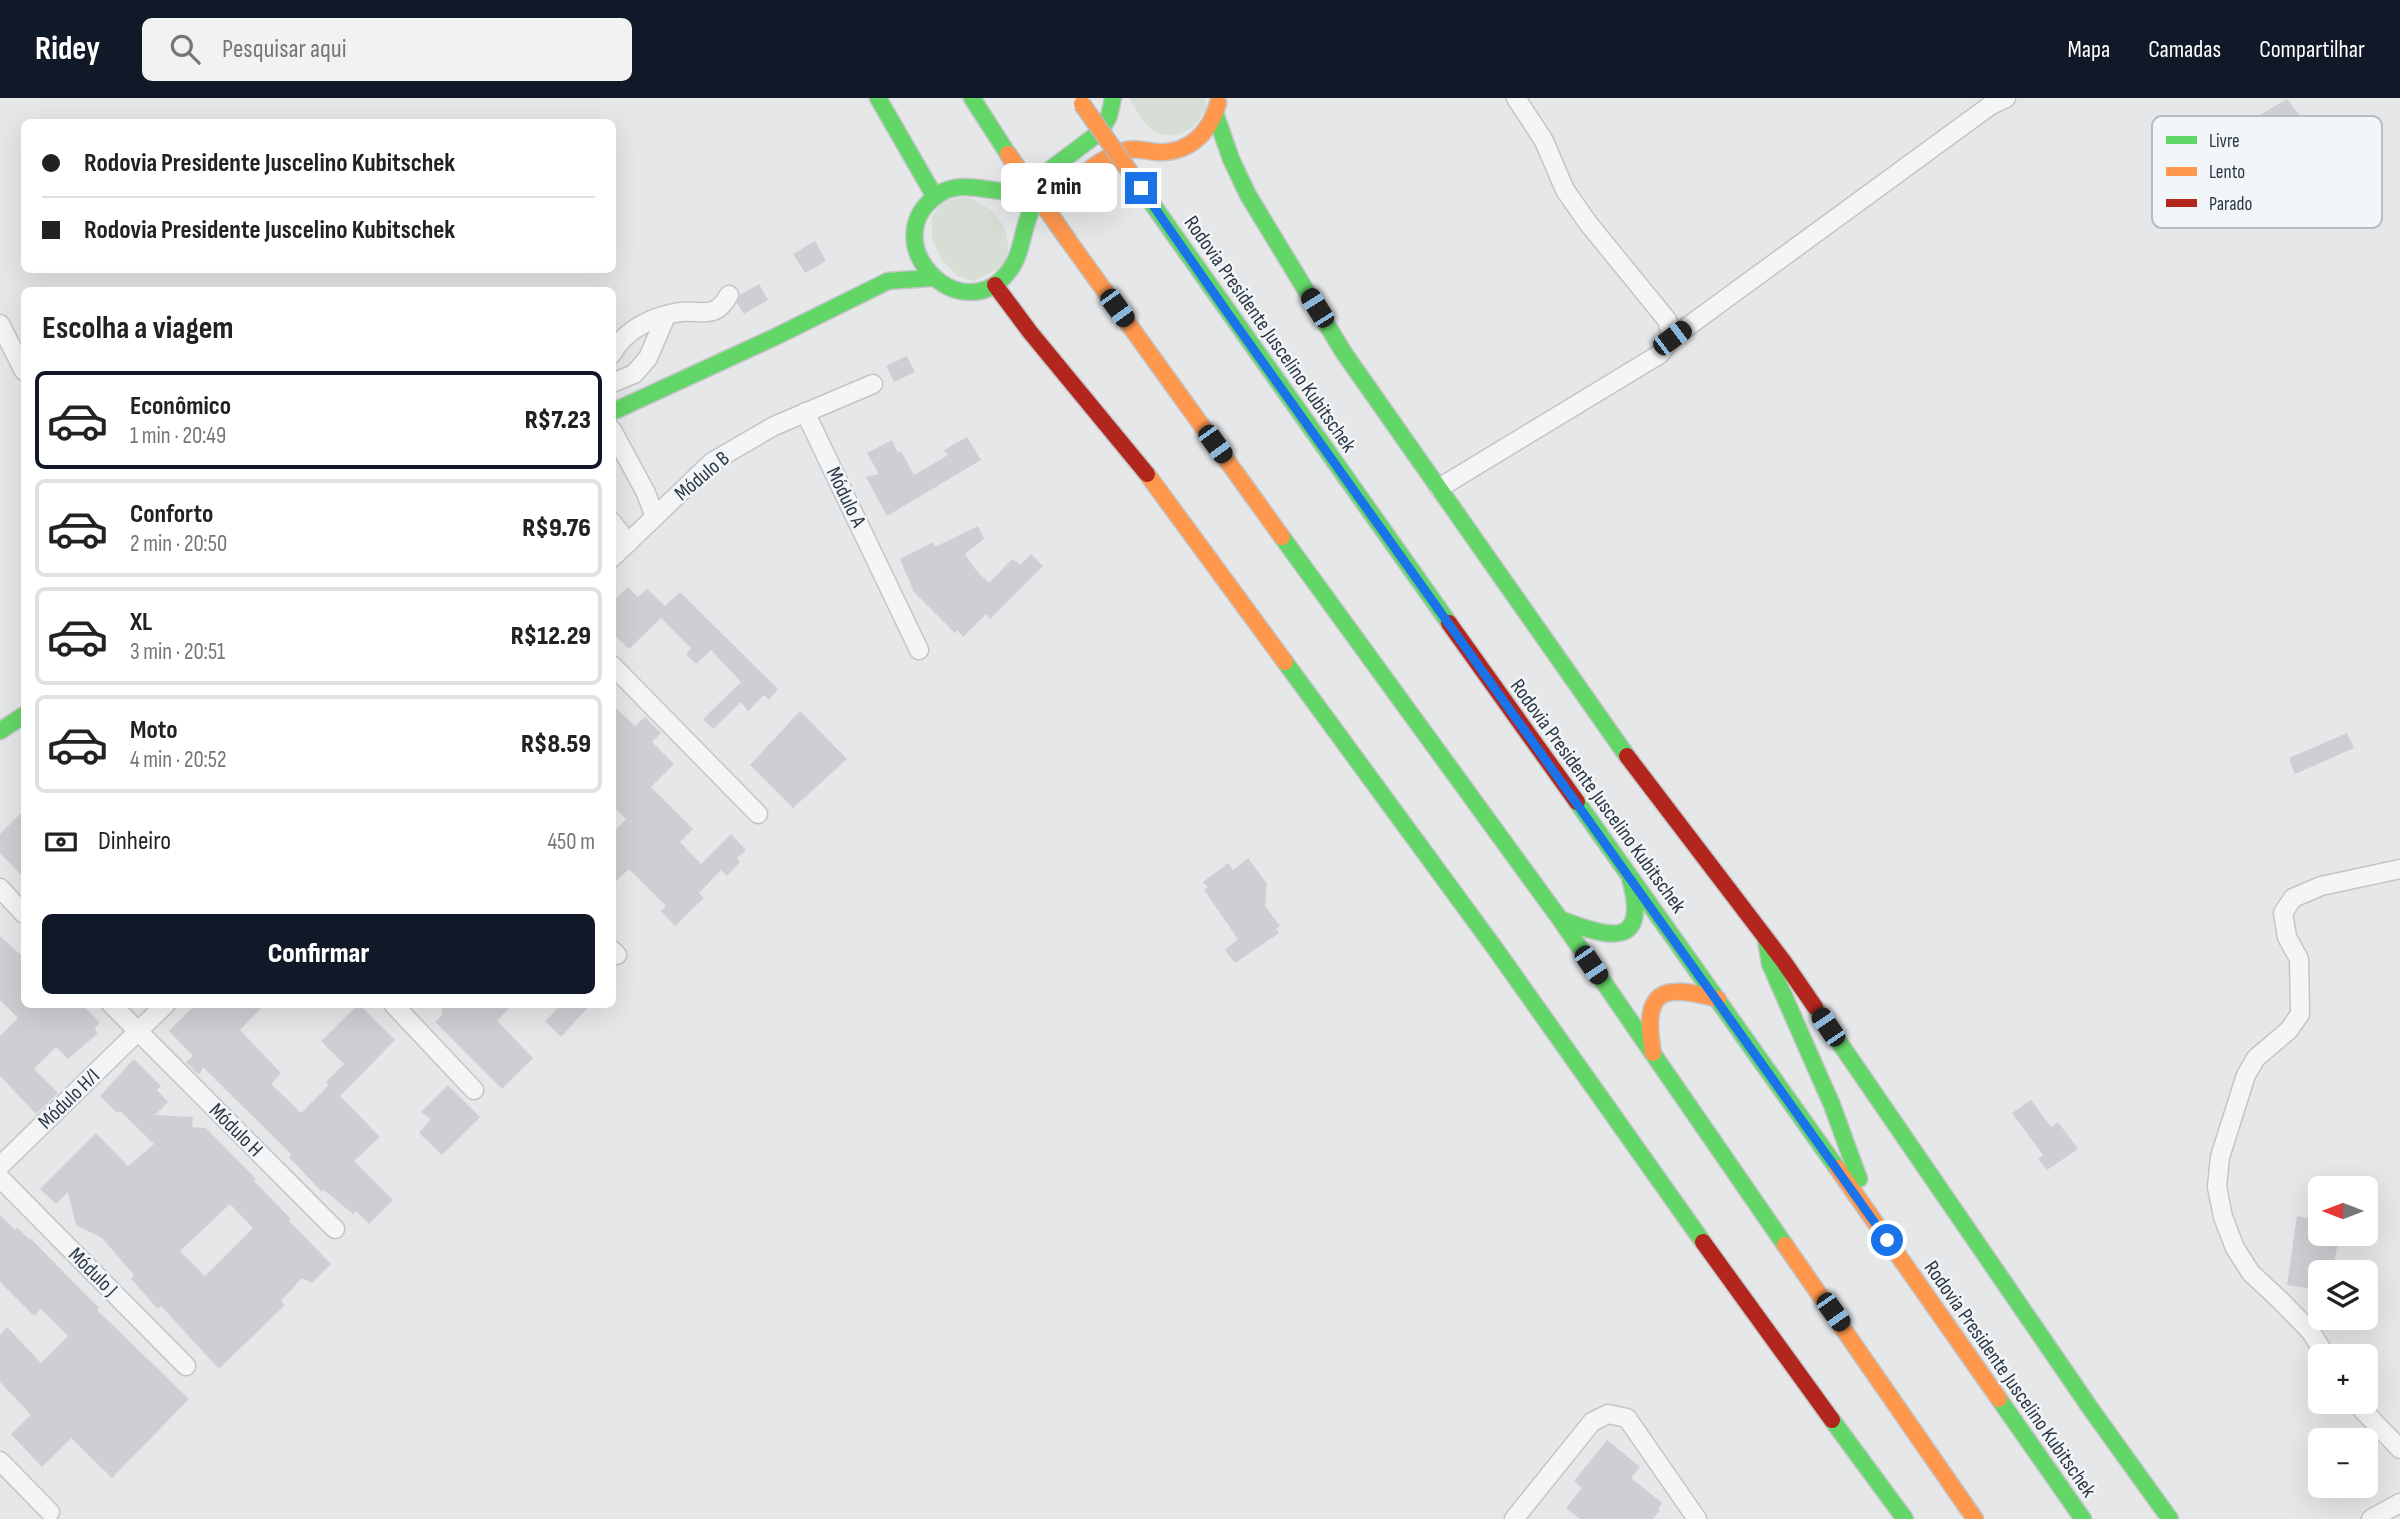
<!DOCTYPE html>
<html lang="pt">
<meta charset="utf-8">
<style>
:root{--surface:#fff;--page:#f2f2f2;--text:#222;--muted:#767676;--line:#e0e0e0;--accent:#111827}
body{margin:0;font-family:"Sofia Sans Condensed",sans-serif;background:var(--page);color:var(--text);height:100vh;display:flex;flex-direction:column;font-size:26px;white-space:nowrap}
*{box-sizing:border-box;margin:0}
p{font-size:23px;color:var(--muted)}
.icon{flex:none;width:38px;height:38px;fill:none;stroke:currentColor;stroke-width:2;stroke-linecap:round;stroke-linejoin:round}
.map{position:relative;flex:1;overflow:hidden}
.sheet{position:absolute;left:21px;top:189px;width:595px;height:721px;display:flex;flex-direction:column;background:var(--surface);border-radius:10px;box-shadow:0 7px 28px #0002}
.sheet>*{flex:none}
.banner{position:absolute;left:21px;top:21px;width:595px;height:154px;border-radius:10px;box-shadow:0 7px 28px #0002;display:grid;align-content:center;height:154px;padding:0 21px;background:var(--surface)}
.needle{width:46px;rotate:270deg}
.fabs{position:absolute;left:2308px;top:1078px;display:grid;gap:14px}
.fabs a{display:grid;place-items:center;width:70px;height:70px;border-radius:10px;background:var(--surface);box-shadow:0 7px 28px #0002;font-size:35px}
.end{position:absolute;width:32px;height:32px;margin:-16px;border:9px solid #1a73e8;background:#fff;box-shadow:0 0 0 4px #fff}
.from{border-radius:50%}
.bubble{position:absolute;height:49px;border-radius:10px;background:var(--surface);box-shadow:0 7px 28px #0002;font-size:23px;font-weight:800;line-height:49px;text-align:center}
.car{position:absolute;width:21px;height:42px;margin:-21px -10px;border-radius:9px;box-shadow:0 0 5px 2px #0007;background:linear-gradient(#222 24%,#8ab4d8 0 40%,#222 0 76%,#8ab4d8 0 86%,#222 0)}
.banner b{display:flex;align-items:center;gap:24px;height:66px;font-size:26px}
.banner b+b{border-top:2px solid var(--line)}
.banner i{width:18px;height:18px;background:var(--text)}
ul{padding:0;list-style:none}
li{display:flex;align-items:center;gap:21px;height:98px;margin:0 14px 10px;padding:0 7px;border:4px solid var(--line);border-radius:10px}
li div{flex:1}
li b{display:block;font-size:26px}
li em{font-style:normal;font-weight:800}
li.current{border-color:var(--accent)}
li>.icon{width:63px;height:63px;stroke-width:1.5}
h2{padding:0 21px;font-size:32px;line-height:84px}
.pay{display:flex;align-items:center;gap:18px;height:77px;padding:0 21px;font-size:26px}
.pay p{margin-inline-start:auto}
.cta{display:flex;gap:14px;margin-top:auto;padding:14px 21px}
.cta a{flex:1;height:80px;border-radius:10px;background:var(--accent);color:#fff;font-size:28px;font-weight:800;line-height:80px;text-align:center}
header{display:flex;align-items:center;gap:42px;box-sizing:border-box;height:98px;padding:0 35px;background:var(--accent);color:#fff}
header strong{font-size:33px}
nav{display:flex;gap:38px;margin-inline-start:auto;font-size:24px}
.search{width:490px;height:63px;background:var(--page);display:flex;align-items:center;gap:18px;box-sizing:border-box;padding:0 24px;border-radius:10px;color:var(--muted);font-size:26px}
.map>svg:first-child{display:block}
.green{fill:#d6ded5}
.building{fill:#cdcfd2;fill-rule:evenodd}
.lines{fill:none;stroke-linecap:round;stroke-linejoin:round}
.street-casing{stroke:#c3c5c7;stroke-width:21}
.fast-casing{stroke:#c3c5c7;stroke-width:19}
.slow-casing{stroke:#c3c5c7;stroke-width:19}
.jam-casing{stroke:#c3c5c7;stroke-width:19}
.street{stroke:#f4f5f6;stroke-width:18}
.fast{stroke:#63d668;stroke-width:16}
.slow{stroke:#ff974d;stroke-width:16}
.jam{stroke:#b3261e;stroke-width:16}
.slow-bridge-casing{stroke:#b7babe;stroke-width:19;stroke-linecap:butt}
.slow-bridge{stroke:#ff974d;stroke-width:16}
.route{stroke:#1a73e8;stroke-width:9}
.labels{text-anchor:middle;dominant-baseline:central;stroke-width:5;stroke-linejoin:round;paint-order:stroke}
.street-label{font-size:21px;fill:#2a3744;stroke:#f3f6f8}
.key{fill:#f3f6f8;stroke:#b7bdc2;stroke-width:2}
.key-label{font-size:19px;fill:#2a3744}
</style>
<header>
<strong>Ridey</strong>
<div class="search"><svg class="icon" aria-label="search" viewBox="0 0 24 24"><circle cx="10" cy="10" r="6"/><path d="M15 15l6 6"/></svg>Pesquisar aqui</div>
<nav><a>Mapa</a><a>Camadas</a><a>Compartilhar</a></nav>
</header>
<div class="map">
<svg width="2400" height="1421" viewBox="0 0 2400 1421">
<rect width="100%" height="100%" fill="#e5e7e9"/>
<path class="green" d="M1130 0H1204L1207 9C1202 16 1197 27 1190 31 1159 49 1141 25 1130 0Z
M967 99C998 111 1014 132 1006 167L974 183 958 178 942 162 932 140V119L942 103Z"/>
<path class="building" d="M2287 1 2312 34 2277 56 2255 20Z
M815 143 826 163 805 175 793 156Z
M759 186 768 202 744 216 737 205 740 197Z
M907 258 915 274 894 284 886 268Z
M967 339 981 362 887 418 866 379 879 376 867 355 892 342 898 355 901 353 914 377 948 357 944 352Z
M978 428 984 441 965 456 976 472 989 485 1012 461 1020 467 1031 456 1043 468 990 521 986 516 963 539 957 532 955 535 914 494 900 461 933 444 935 449Z
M628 489 638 499 647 491 665 508 680 494 778 591 769 602 764 597 748 613 741 604 713 631 703 621 741 584 711 552 696 566 686 556 691 550 661 520 629 551 612 535V504Z
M612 606 635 628 645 619 661 635 652 644 674 666 651 689 693 731 680 744 701 766 731 736 746 752 737 760 740 764 727 778 721 772 699 795 704 800 675 828 661 813 666 808 629 771 612 787V735L626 721 612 707Z
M800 613 847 661 793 710 750 667Z
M2347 635 2354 650 2295 676 2289 660Z
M24 712V780L0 755V736Z
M1248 760 1267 786 1265 808 1280 828 1276 831 1279 835 1235 865 1225 852 1238 841 1204 792 1208 789 1203 784 1228 765 1233 772Z
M0 838 24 860V906H82L100 925 95 929 97 936 68 961 56 949 34 971 58 995 36 1016 0 978V938L18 920 0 902Z
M196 906H265L240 932 281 975 271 986 301 1015 329 987 326 984 344 966 321 943 359 906 395 942 340 998 380 1039 354 1063 393 1102 369 1126 356 1113 353 1116 324 1092 322 1094 289 1059 291 1056 203 969 199 977 186 964 193 958 169 933Z
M442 906H513L497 923 533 960 502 991 435 924 442 917Z
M562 906H591L561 939 545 923Z
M134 961 161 988 157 992 168 1004 155 1017 193 1019 192 1029 206 1030 256 1081 254 1083 291 1121 289 1123 331 1166 312 1185 302 1180 281 1203 285 1207 219 1271 161 1208 158 1211 131 1181 134 1177 102 1140 76 1127 68 1094 56 1106 40 1091 96 1035 128 1068 154 1046 120 1013 117 1015 100 998ZM230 1106 253 1130 205 1178 180 1153Z
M448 987 480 1019 442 1057 419 1035 431 1021 421 1014Z
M2031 1002 2051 1029 2058 1024 2078 1051 2047 1072 2038 1061 2043 1057 2012 1015Z
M0 1117 15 1132 17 1129 30 1142 31 1141 99 1210 97 1212 189 1301 112 1380 71 1340 42 1369 11 1336 31 1317 0 1284V1237L7 1229 41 1265 68 1238 41 1211 34 1218 0 1184Z
M2297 1118 2320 1123V1136H2339L2333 1174H2320V1192L2287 1187Z
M1607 1342 1640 1369 1631 1380 1662 1405 1658 1410 1660 1412 1653 1421H1580L1566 1410 1582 1390 1574 1383Z"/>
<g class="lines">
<g class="street-casing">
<path id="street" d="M0 226 24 273
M1672 240 1991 7 2006 0
M612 256C624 232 655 217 681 214 703 212 715 222 729 197
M612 285 634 276 648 260 666 218
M805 314 919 552
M612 332 646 395 655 419
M1439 390 1660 256 1672 240 1667 222 1588 125 1565 92 1544 43 1516 0
M612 424 628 445
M612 460 712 364 774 328 873 286
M612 567 758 716
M0 790 24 816
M612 852 617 857
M111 906 335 1131
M393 906 474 992
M0 1068 166 906
M0 1080 186 1268
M2326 1258 2311 1234 2281 1203 2251 1175 2235 1150 2223 1119 2217 1089 2220 1059 2246 977 2256 960 2289 932 2300 916 2299 861 2287 839 2283 815 2293 800 2321 788 2400 771
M2355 1304 2400 1351
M0 1363 50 1414
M1514 1421 1592 1324 1608 1316 1627 1320 1697 1421
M2371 1421 2400 1405"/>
</g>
<g class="fast-casing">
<path id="fast" d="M878 0 935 99
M972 0 1008 56
M1216 18 1231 61 1248 97 1344 255 1627 658
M1068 87 1037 106 1031 113C1022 132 1022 157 1009 173 961 236 871 142 939 96 965 79 995 99 1023 92L1100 34 1109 18 1113 0
M1141 90 1449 525
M612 314 775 239 888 183 931 180
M1282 439 1560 821 1785 1147
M1285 564 1494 849 1703 1144
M0 633 24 617
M1577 704 1837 1070
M1560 821C1608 840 1650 852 1630 780
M1766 842 1770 866 1832 1007 1859 1081
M1815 909 2093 1314 2170 1421
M1999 1301 2083 1421
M1832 1322 1905 1421"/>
</g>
<g class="slow-casing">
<path id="slow" d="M1068 87C1085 75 1103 59 1123 53 1134 49 1145 53 1156 54 1189 56 1210 35 1218 5
M1068 142 1282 439
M1147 376 1285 564
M1653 955C1642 892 1661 885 1718 901
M1837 1070 1999 1301
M1785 1147 1975 1421"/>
</g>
<g class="jam-casing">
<path id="jam" d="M995 187 1030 234 1147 376
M1449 525 1577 704
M1627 658 1784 864 1815 909
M1703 1144 1832 1322"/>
</g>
<use href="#street" class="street"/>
<use href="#fast" class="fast"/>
<use href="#slow" class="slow"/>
<use href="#jam" class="jam"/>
<g class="slow-bridge-casing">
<path id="slow-bridge" d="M1082 6 1141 90
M1008 56 1068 142"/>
</g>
<use href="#slow-bridge" class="slow-bridge"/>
</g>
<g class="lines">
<path class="route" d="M1141 90 1227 214 1887 1142"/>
</g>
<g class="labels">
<g class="street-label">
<text transform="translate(1270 236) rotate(55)">Rodovia Presidente Juscelino Kubitschek</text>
<text transform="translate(702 378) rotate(-40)">Módulo B</text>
<text transform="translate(846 399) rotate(64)">Módulo A</text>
<text transform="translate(1598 698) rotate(54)">Rodovia Presidente Juscelino Kubitschek</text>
<text transform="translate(69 1001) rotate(-44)">Módulo H/I</text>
<text transform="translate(236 1032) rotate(45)">Módulo H</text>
<text transform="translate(93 1174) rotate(45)">Módulo J</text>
<text transform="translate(2010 1281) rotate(55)">Rodovia Presidente Juscelino Kubitschek</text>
</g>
</g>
<rect x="2152" y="18" width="230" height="112" rx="10" class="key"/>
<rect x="2166" y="38" width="31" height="8" fill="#63d668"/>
<rect x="2166" y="69" width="31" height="9" fill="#ff974d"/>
<rect x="2166" y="101" width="31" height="8" fill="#b3261e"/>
<g class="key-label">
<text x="2209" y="49">Livre</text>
<text x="2209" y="80">Lento</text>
<text x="2209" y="112">Parado</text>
</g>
</svg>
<div class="fabs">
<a><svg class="needle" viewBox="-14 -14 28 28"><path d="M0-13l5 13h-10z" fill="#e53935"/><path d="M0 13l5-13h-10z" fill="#767676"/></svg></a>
<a><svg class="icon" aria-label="layers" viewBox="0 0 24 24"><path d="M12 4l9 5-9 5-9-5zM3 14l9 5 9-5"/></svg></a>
<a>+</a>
<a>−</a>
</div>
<i class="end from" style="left:1887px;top:1142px"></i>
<i class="end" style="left:1141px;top:90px"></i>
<div class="bubble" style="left:1001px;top:65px;width:116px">2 min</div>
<i class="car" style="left:1117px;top:210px;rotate:144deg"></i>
<i class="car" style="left:1317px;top:210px;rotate:328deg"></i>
<i class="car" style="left:1672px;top:240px;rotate:53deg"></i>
<i class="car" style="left:1215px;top:346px;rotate:144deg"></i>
<i class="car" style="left:1591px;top:867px;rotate:146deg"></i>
<i class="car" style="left:1828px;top:929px;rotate:326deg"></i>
<i class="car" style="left:1833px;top:1214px;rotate:145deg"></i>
<div class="banner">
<b><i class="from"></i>Rodovia Presidente Juscelino Kubitschek</b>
<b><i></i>Rodovia Presidente Juscelino Kubitschek</b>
</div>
<section class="sheet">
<h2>Escolha a viagem</h2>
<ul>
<li class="current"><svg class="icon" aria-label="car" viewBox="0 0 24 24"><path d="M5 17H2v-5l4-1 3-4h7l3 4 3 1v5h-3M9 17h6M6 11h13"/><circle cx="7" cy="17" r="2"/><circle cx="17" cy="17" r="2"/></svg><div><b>Econômico</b><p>1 min · 20:49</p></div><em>R$7.23</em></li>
<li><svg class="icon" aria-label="car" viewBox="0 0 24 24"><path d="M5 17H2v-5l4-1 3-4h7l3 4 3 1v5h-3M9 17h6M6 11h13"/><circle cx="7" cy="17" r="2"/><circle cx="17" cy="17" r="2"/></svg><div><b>Conforto</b><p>2 min · 20:50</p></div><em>R$9.76</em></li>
<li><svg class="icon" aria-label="car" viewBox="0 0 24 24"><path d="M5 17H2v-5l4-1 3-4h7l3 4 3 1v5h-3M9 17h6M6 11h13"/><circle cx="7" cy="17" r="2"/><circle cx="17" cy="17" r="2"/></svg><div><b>XL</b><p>3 min · 20:51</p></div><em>R$12.29</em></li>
<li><svg class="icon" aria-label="car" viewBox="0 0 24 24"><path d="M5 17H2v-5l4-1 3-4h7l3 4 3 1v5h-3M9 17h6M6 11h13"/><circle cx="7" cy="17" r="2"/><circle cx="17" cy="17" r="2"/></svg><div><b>Moto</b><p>4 min · 20:52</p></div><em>R$8.59</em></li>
</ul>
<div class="pay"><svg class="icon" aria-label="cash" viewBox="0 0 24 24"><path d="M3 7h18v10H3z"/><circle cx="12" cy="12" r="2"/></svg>Dinheiro<p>450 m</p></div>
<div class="cta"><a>Confirmar</a></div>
</section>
</div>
